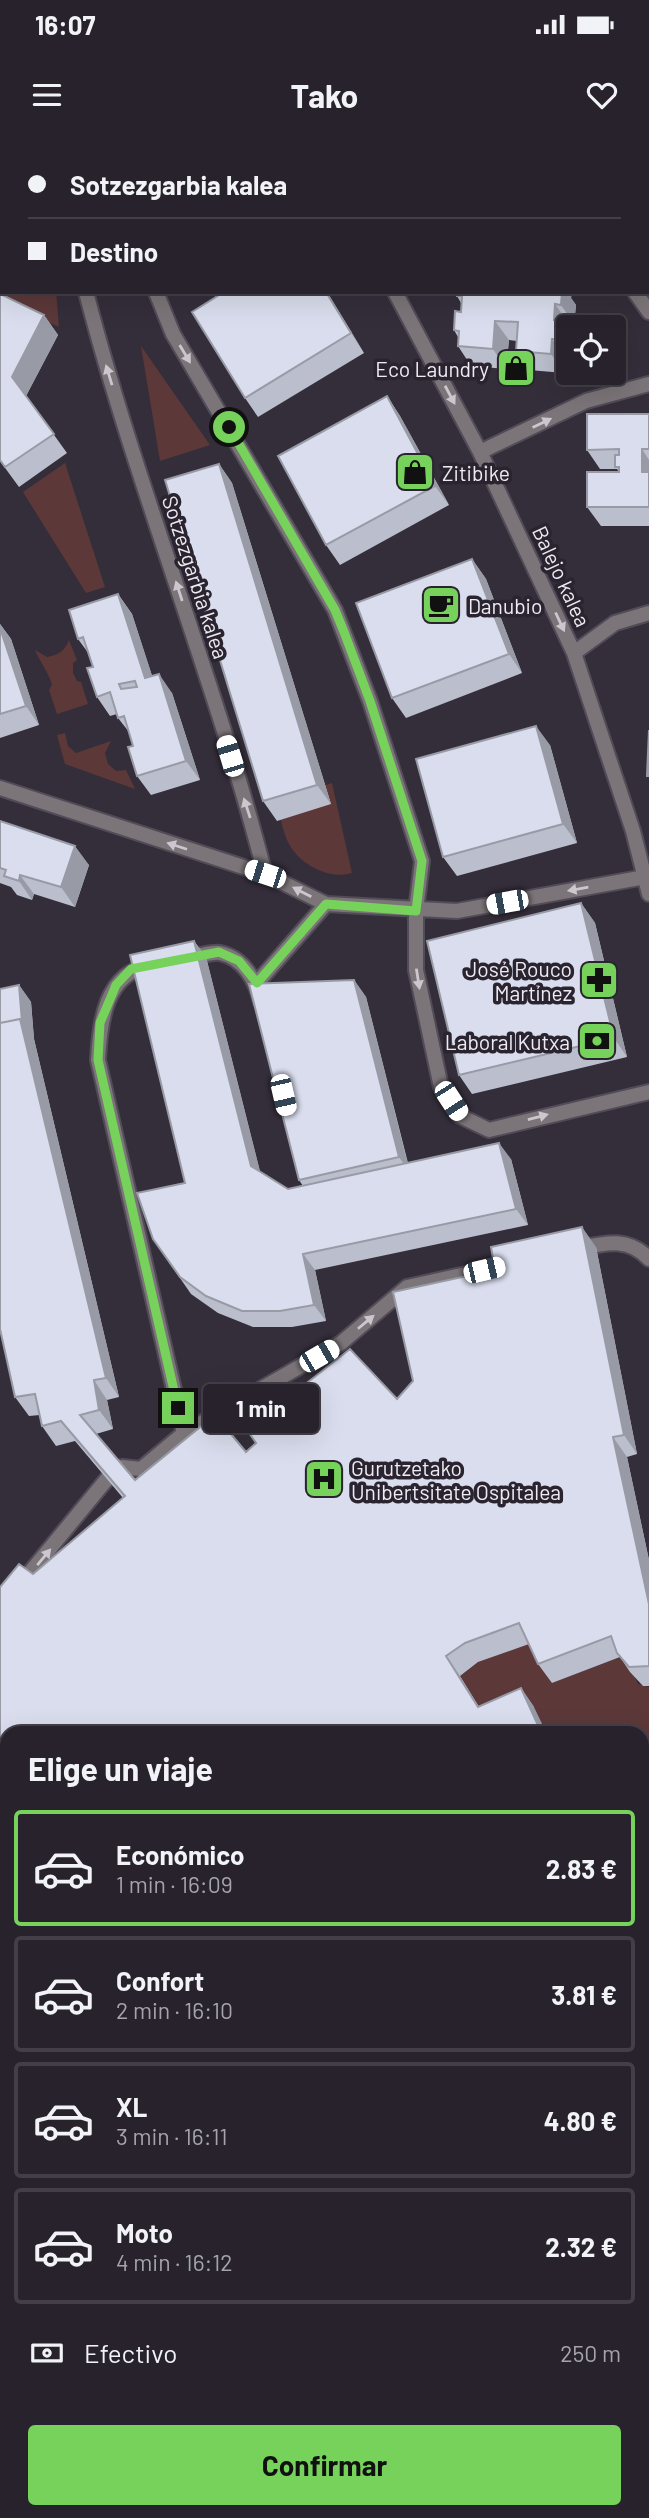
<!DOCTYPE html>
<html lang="es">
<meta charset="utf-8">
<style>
:root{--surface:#27222c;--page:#2f2a34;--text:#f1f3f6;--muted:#a4a4a9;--line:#433f48;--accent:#76d25a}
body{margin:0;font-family:Barlow,sans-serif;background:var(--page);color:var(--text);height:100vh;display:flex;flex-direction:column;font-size:26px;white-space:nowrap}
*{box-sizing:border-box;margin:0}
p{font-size:23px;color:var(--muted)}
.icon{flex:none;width:38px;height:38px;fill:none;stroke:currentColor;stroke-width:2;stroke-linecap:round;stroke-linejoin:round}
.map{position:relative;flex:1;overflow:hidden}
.panel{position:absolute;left:0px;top:1586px;width:649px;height:793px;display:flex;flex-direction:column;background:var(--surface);border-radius:21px 21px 0 0;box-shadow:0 7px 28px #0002,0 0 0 2px var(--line)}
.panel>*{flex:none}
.top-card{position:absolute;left:0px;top:0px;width:649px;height:154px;box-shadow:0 7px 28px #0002,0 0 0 2px var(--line);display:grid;align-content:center;height:154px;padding:0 28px;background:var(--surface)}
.tools{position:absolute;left:556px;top:175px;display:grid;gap:14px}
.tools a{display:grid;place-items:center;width:70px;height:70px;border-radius:7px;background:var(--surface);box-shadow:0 7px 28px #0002,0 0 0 2px var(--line);font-size:35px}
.end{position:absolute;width:32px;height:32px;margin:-16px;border:9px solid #76d25a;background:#111;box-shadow:0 0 0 4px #111}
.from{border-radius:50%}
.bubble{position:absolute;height:49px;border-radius:7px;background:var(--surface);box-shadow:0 7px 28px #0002,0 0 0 2px var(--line);font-size:23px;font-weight:700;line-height:49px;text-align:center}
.car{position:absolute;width:21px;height:42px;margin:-21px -10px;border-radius:9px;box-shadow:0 0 5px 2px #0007;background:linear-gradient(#fff 24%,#345 0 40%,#fff 0 76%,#345 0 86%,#fff 0)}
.top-card b{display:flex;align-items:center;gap:24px;height:66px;font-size:26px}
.top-card b+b{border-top:2px solid var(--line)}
.top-card i{width:18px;height:18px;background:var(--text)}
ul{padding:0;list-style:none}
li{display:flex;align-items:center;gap:21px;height:116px;margin:0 14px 10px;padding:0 14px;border:4px solid var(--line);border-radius:7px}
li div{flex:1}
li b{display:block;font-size:26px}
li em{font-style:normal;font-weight:700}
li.active{border-color:var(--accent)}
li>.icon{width:63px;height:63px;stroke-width:1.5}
h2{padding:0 28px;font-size:32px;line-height:84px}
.pay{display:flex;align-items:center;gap:18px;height:77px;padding:0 28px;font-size:26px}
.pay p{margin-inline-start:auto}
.action{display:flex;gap:14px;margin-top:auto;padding:14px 28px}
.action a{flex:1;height:80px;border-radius:7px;background:var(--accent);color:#111;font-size:28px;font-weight:700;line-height:80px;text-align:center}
.status{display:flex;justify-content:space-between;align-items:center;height:49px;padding:0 35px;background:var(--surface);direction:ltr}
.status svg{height:19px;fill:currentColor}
header{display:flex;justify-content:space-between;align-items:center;height:91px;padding:0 28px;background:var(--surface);font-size:32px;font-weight:700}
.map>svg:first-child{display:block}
.green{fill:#5c3839}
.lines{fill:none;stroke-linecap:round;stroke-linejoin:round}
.minor-tunnel{stroke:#504a56;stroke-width:14;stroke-dasharray:14 7;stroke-linecap:butt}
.service-casing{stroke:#524c58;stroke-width:18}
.minor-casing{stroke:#524c58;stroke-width:18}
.service{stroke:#7b7478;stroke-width:14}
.minor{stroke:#7b7478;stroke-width:14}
.wall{fill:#bbbecc}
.shaded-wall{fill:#989ba6}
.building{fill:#d9dded;stroke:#989ba6;stroke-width:2;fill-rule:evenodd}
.oneway{fill:#ccc7ce}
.route{stroke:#76d25a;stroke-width:9}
.labels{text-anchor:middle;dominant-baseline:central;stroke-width:7;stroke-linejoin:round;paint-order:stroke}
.poi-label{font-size:21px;fill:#efebf3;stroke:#2a2430;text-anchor:end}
.street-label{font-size:21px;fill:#efebf3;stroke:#2a2430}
</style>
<div class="status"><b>16:07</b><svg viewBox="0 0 49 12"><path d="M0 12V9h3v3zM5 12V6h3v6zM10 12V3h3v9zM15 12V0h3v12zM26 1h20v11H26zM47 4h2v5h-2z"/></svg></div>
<header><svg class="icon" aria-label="menu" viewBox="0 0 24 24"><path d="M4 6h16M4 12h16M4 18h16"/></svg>Tako<svg class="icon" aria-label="heart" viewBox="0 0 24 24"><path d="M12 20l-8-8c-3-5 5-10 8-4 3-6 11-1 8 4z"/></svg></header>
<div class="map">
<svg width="649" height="2378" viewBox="0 0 649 2378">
<rect width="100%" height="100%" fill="#342e3a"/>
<path class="green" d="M0 93 2 152H56L59 187 1 162Z
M141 206 210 305 160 321Z
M65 323 105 447 86 453 23 352Z
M69 500 77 520 73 523V533L77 541 81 542 88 564 57 574 49 550 52 545C49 533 40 522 35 510L47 517C58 515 65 511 69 500Z
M65 593 68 606 76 613 111 601 105 613 108 624 116 631 126 630 135 649 65 624 57 595Z
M332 643 352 733C330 740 300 725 289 704 282 691 280 674 276 660Z
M533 1502 552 1543 625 1515 638 1544 649 1547V1605L642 1607V1592H546L534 1567 491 1587 460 1536 478 1522Z
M7 2269V2330L0 2333V2270Z
M642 2276 649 2280V2378H407L402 2371H642Z"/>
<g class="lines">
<path class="minor-tunnel" d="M642 2009 649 2002
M642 2137 649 2144"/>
<g class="service-casing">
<path id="service" d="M187 818C197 817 211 811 220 813 244 818 256 841 261 862
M150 825C105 834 100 881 98 920L184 1293
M257 843 326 764
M576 1109C604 1103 628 1096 649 1119
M122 1327 141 1329 184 1293 341 1203 407 1147 512 1124
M0 1469 107 1339
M0 2245H7"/>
</g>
<g class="minor-casing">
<path id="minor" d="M89 0 90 2
M289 0 290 2
M547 0V2
M86 152C137 349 215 538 265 734
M156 152 173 194 335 470 370 561 422 721 416 771V830L441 947 460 976 489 990 649 952
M395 152 480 312 574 513 633 691 649 754
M635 152 649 172
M480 312 586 261 649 244
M574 513 615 483 649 473
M0 648 265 734 326 764 457 771 645 737
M376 2371 379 2378
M0 2373 7 2370"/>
</g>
<use href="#service" class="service"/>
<use href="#minor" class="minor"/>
</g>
<path class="wall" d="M0 0H27L25 2H2V19L0 20Z
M649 0V105H648V2Z
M327 152 364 213 258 277 245 258Z
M457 152H513V155H521V152H572L571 158 576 165 574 184H569V219L566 218 564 233 529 230 516 211 517 201 509 200 506 229 471 226 458 206V197L454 190 461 172V163L457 156Z
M44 175 58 195 26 256 67 313 19 347 0 321Z
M387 256 400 276 449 365 340 425 326 405Z
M649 274V386H601L587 367 619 332 617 329H600L587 310Z
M219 324 232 343 331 664 277 681 263 661Z
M472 419 486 439 522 533 406 578 392 558Z
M118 454 132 474 152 536 172 553 200 640 151 655 137 636 133 606 129 592 118 578 117 574 110 576 97 557 93 527 89 514 78 499Z
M0 484 11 499 39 585 0 598Z
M550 605 577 703 457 736 443 717Z
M0 681 89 725 75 767 34 754 32 760 17 755 11 747 0 743Z
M581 763 595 783 627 917 472 954 459 935Z
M194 801 206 817 260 1032 288 1049 303 1046 299 1040 354 840 366 857 408 1023 511 1019 528 1085 315 1130 326 1181 292 1187H253L218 1173 191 1154 153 1099 185 1043Z
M19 845 31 862 34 899 119 1257 107 1260 113 1289 96 1294 135 1340 246 1312 397 1259 596 1107 637 1314 627 1317 649 1420V1546H643L630 1532 620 1517 552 1543 538 1524 529 1504 478 1522 460 1536 479 1567 521 1548 534 1567 7 1592V2201H0V1801L2 1796 0 1795V1447L33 1434 123 1358 75 1301 56 1306 42 1286 40 1275 29 1276 15 1257Z
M80 2371H324L325 2378H82Z"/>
<path class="shaded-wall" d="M326 152H327L364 213 351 193Z
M498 152H513L512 173Z
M562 152H572L571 158 576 165 574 184 561 165Z
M555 164 569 184V215L558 199 554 180Z
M44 175 58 195 26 256 12 237Z
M495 181 509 200 506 229 493 209Z
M552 199 566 218 564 233 551 214Z
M387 256 400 276 449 365 435 346Z
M642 309 649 320V342L642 332Z
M219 324 232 343 331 664 317 645Z
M472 419 486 439 522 533 509 514Z
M118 454 132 474 159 557 145 538Z
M0 484 11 499 39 585 26 566 0 488Z
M159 534 172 553 200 640 186 621Z
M536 586 550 605 577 703 563 684Z
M75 706 89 725 75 767 61 747Z
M20 735 34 754 32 760 19 741Z
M581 763 595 783 627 917 614 898Z
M194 801 206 817 263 1043 251 1026Z
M354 840 366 857 410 1033 399 1017Z
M19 845 31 862 34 899 119 1257 106 1238 20 879Z
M499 1003 511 1019 528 1085 516 1069Z
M582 1087 596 1107 637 1314 624 1295Z
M303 1114 315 1130 326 1181 314 1165Z
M94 1240 107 1260 113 1289 99 1270Z
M613 1297 627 1317 649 1420V1464Z
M446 1516 460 1536 491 1587 478 1567Z
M521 1548 534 1567 546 1592H541Z
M315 2371H324L325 2378H320Z"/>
<path class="building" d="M354 0H453V2H354Z
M560 0H649V86H648V2H560Z
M224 152H326L351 193 245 258 192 172Z
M457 152H498V153L521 155V152H562L561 165 555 164 554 180H560L558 199H552L551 214 516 211 518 182 495 181 493 209 458 206 459 191 454 190 455 171 461 172 462 156H457Z
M0 154 44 175 12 237 54 294 5 327 0 320Z
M387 256 435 346 326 405 278 316Z
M587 274H649V309H642V332H649V367H587V332H619V327H615V315H619V309L587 310Z
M219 324 317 645 263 661 165 340Z
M472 419 509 514 392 558 356 463Z
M118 454 145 538 159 534 186 621 137 636 128 607 133 606 124 576 118 578 110 552 97 557 87 528 93 527 83 497 78 499 69 470ZM135 541 137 547 121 549 119 544Z
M0 488 26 566 0 574Z
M536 586 563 684 443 717 416 619Z
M649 590V636H647Z
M0 681 75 706 61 747 20 735 19 741 4 736 6 730 0 728Z
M581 763 614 898 459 935 427 801Z
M194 801 251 1026 288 1049 499 1003 516 1069 303 1114 314 1165 280 1171H242L206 1156 180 1137 153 1099 137 1053 185 1043 130 815Z
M354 840 399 1017 299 1040 249 844Z
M19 845 22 882 20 879 0 883V849Z
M20 879 106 1238 94 1240 99 1270 80 1275 135 1340 215 1275 246 1312 256 1303 247 1290 350 1209 397 1259 413 1241 393 1152 495 1130 491 1107 582 1087 624 1295 613 1297 649 1464V1526L629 1527 617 1513 611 1496 538 1524 519 1483 465 1503 446 1516 478 1567 521 1548 541 1592H7V2182L0 2181V1801L5 1785 0 1783V1447L19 1424 33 1434 125 1356 61 1281 42 1286 35 1254 15 1257 0 1189V883Z
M80 2371H304L276 2378H82Z"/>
<defs><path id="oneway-solid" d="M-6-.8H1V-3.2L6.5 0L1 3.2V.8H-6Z" transform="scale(1.75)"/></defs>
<g class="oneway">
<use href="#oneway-solid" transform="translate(185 214) rotate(59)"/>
<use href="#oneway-solid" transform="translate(109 235) rotate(-107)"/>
<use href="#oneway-solid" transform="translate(450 255) rotate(62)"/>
<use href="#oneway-solid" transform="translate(542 283) rotate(-26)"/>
<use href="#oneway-solid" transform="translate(179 451) rotate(-108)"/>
<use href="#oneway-solid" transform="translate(560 482) rotate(65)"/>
<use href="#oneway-solid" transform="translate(247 668) rotate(-108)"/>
<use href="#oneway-solid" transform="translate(177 706) rotate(-162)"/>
<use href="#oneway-solid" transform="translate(578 749) rotate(170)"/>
<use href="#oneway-solid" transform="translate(302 752) rotate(-153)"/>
<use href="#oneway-solid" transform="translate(418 839) rotate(81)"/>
<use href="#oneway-solid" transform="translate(538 977) rotate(-15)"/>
<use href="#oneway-solid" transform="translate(366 1182) rotate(-40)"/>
<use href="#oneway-solid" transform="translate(44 1417) rotate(-50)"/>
</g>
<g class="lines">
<path class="route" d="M178 1268 98 920 100 883 116 845 131 829 219 812 239 821 257 843 326 764 416 771 422 721 370 561 344 492 335 470 229 287"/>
</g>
<defs>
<g id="shop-square" transform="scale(2.0125)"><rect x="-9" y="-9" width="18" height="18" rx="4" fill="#76d25a" stroke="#2a2430"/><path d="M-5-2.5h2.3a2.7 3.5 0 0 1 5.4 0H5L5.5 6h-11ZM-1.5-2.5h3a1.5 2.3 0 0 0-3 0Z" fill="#111"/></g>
<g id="cafe-square" transform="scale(2.0125)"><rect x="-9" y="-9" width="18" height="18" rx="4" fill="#76d25a" stroke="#2a2430"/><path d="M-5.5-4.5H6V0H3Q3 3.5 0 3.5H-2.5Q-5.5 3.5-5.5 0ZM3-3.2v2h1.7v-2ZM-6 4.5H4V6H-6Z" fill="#111"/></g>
<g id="pharmacy-square" transform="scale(2.0125)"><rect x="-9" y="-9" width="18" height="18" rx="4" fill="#76d25a" stroke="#2a2430"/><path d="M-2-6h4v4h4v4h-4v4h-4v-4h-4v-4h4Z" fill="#111"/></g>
<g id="bank-square" transform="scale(2.0125)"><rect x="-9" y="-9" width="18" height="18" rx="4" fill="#76d25a" stroke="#2a2430"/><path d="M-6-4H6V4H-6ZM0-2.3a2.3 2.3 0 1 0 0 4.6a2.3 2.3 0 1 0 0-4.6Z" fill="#111"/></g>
<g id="hospital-square" transform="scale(2.0125)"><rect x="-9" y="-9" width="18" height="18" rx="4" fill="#76d25a" stroke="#2a2430"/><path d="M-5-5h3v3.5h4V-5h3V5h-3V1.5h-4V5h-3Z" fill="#111"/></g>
</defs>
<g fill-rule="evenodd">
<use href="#shop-square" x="516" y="228"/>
<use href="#shop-square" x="415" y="332"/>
<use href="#cafe-square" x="441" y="465"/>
<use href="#pharmacy-square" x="599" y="840"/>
<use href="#bank-square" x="597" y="901"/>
<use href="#hospital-square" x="324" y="1339"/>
</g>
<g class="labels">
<g class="poi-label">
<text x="489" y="228">Eco Laundry</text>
<text x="442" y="332" text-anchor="start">Zitibike</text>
<text x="468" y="465" text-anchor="start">Danubio</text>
<text x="572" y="828">José Rouco<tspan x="572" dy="24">Martínez</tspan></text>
<text x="570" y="901">Laboral Kutxa</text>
<text x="351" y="1327" text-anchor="start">Gurutzetako<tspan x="351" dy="24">Unibertsitate Ospitalea</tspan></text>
</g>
<g class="street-label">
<text transform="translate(562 436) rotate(65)">Balejo kalea</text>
<text transform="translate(196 437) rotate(72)">Sotzezgarbia kalea</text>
</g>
</g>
</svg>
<div class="tools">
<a><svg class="icon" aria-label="locate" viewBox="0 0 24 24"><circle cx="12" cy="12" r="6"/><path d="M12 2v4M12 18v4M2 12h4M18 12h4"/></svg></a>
</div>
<i class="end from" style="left:229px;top:287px"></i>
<i class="end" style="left:178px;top:1268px"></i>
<div class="bubble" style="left:203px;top:1244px;width:116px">1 min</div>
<i class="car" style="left:230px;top:616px;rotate:343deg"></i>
<i class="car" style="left:265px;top:734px;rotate:288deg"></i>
<i class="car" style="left:507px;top:762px;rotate:260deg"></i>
<i class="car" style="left:283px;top:955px;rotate:167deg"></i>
<i class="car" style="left:451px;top:961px;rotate:147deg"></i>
<i class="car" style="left:484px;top:1130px;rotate:77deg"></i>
<i class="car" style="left:319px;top:1216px;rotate:60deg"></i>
<div class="top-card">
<b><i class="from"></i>Sotzezgarbia kalea</b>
<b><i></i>Destino</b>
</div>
<section class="panel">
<h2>Elige un viaje</h2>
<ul>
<li class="active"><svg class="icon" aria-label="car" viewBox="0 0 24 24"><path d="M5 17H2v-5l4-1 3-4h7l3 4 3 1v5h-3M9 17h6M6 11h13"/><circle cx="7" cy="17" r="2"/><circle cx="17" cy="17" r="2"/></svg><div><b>Económico</b><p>1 min · 16:09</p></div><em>2.83 €</em></li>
<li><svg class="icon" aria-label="car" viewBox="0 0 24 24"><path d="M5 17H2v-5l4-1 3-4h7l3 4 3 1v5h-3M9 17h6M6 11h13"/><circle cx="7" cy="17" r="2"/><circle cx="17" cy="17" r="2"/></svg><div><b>Confort</b><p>2 min · 16:10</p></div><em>3.81 €</em></li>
<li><svg class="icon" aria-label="car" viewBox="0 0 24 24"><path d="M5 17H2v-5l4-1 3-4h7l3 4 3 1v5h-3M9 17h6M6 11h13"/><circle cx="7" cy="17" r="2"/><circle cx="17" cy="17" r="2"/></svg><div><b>XL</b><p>3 min · 16:11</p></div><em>4.80 €</em></li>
<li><svg class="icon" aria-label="car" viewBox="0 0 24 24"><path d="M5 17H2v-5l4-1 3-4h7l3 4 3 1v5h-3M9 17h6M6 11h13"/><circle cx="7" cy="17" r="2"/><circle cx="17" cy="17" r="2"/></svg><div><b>Moto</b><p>4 min · 16:12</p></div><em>2.32 €</em></li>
</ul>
<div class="pay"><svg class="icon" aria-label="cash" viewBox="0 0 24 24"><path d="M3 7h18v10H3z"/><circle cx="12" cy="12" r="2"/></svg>Efectivo<p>250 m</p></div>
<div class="action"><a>Confirmar</a></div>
</section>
</div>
